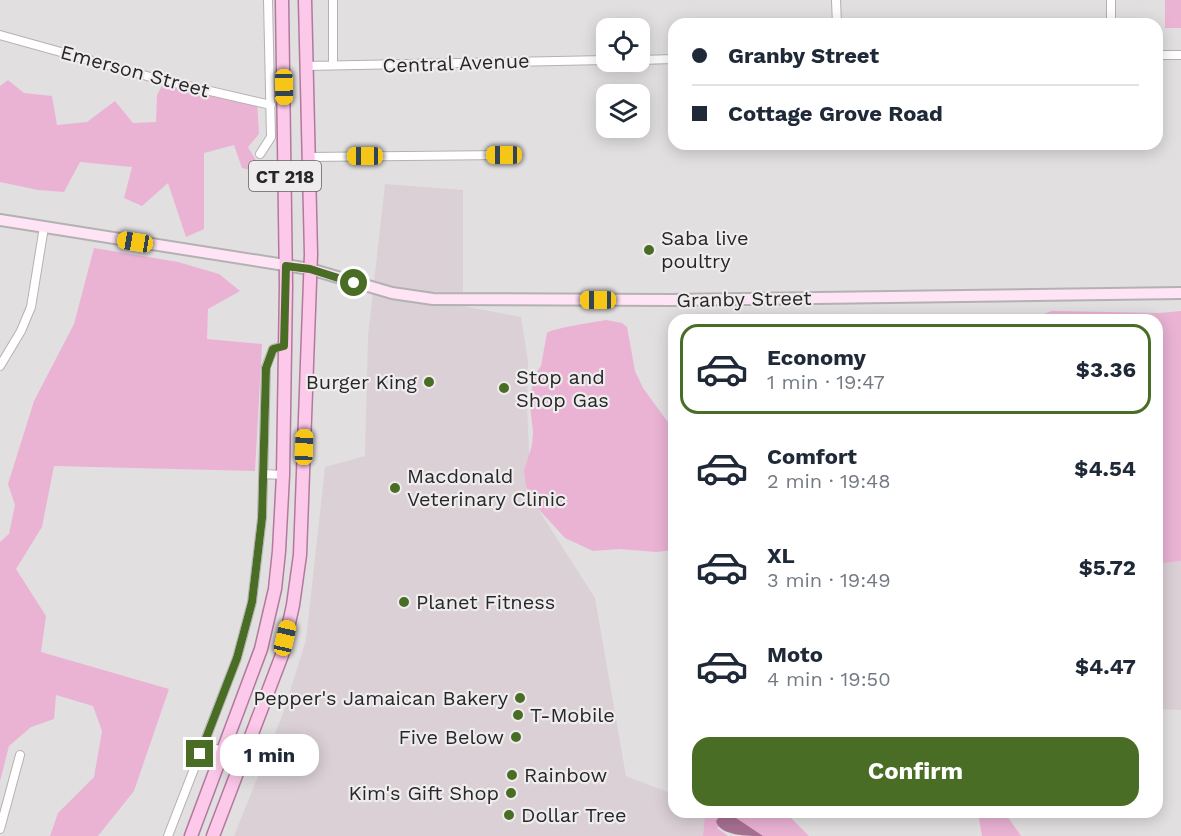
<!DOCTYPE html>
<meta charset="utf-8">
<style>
:root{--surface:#fff;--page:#f6f6f7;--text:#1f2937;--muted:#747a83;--line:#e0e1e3;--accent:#4a6d26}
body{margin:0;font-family:"Work Sans",sans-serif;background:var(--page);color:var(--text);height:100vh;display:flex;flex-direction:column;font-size:22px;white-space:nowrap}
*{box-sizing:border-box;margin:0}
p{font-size:20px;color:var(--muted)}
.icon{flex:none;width:33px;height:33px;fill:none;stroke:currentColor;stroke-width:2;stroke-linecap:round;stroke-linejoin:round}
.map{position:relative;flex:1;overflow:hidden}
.sheet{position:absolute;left:668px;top:314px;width:495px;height:504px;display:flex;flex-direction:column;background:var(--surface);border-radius:18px;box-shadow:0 3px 15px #0003}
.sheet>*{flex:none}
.banner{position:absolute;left:668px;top:18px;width:495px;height:132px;border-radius:18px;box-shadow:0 3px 15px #0003;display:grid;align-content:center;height:132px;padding:0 24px;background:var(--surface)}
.controls{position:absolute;left:596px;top:18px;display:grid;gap:12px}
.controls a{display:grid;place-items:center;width:54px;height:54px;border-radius:12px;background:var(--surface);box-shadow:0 3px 15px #0003;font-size:30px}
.end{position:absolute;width:27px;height:27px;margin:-14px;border:8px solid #4a6d26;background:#fff;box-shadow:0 0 0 3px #fff}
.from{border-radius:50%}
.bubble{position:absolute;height:42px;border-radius:18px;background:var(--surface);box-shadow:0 3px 15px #0003;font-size:20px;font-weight:700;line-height:42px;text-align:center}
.car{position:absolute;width:18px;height:36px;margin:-18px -9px;border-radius:8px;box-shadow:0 0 4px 2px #0007;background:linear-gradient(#f5c518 24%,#345 0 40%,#f5c518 0 76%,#345 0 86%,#f5c518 0)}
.banner b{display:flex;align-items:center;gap:21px;height:57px;font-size:22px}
.banner b+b{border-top:2px solid var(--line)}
.banner i{width:15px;height:15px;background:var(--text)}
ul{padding:10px 0 0;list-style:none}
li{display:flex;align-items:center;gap:18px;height:90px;margin:0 12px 9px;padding:0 12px;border:3px solid transparent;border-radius:18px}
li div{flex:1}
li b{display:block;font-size:22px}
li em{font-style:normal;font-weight:700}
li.active{border-color:var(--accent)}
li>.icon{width:54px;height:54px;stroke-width:1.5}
.primary-button{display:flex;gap:12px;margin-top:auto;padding:12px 24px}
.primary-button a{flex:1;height:69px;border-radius:18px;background:var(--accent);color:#fff;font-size:24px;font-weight:700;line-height:69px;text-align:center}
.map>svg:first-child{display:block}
.built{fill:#dad0d6}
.green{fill:#eab3d4}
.water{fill:#a87093}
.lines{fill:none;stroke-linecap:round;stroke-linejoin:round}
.minor-casing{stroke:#b4b1b3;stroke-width:10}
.secondary-casing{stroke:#b4b1b3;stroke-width:14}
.primary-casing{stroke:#b2799d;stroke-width:15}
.minor{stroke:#fff;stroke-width:8}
.secondary{stroke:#fee4f4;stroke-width:10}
.primary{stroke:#fdc9ea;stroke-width:12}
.route{stroke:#4a6d26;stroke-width:8}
.poi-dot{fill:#4a6d26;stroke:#efecee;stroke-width:2}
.labels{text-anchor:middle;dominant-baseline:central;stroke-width:4.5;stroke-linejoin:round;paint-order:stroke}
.shield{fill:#efecee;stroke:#646263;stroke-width:1.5}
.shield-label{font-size:18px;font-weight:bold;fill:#282728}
.street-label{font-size:20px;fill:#282728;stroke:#efecee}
.poi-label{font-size:20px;fill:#282728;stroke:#efecee;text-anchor:start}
</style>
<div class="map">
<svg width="1181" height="836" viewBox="0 0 1181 836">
<rect width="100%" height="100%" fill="#e2dfe1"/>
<path class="built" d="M385 184 463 190V306L521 317 528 361 527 405 531 498 595 598 626 776 673 794 674 812H705L703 836H234L284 711 306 640 325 467 365 456 368 336Z
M1181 561V710L1157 709V564Z"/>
<path class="green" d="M1165 0H1181V28H1165Z
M8 80 24 93 52 96 57 125 87 122 115 101 133 123 156 122 157 95 165 80 257 102 259 134 248 147 258 164 257 172 242 168 234 145 204 153V229L186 237 168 183 142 206 124 198 132 167 80 162 64 192 38 190 0 182V86Z
M94 248 178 262 219 274 240 291 208 309 207 339 262 344 255 471 54 466 42 527 16 569 46 616 41 652 169 689 134 791 98 836H50L58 813 94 777 102 731 93 706 56 695 54 719 31 727 9 746 0 781V542L9 534 15 505 8 484 34 401 74 324Z
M1052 311 1159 313 1181 311V561L1157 564 1156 320 1028 319Z
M606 320 622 323 627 327 635 371 643 388 673 429V550L656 552 619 549 593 551 565 538 533 503 526 485 524 471 532 445 533 432 530 405 533 377 541 366 547 333C553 328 595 322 606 320Z
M705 812H785L809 836H763L732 816 717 828 728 836H703Z
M978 812H1006L1007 816 1021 836H982Z"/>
<path class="water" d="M733 816 763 836C747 836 720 836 716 821L719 817Z"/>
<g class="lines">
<g class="minor-casing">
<path id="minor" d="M333 0V65
M836 0 837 24
M1111 0V24
M0 35 154 78 271 105
M1156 55H1181
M639 60 674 59
M306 66 606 60
M260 154 271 137 268 0
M308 157 504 155
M0 366 21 331 31 307 44 227
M263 474 283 475
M204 744 223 752
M0 829 20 755
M168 836 237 658 252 602 262 518 266 367 273 349 284 346"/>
</g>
<g class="secondary-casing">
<path id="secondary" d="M0 220 310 269 392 293 433 299 671 300 1181 293"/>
</g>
<g class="primary-casing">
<path id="primary" d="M191 836 261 649 275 589 279 551 283 475 286 286 282 0
M213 836 282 655 293 605 300 555 311 254 305 0"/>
</g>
<use href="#minor" class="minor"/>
<use href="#secondary" class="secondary"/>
<use href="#primary" class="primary"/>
</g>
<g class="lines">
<path class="route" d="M200 754 237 658 252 602 262 518 266 368 273 349 284 346 286 266 310 269 354 283"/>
</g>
<g class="poi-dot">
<circle cx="649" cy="250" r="6"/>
<circle cx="429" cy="382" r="6"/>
<circle cx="504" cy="388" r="6"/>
<circle cx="395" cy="488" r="6"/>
<circle cx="404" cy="602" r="6"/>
<circle cx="520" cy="698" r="6"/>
<circle cx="518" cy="715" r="6"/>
<circle cx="516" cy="737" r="6"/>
<circle cx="512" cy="775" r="6"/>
<circle cx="511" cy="793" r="6"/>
<circle cx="509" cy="815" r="6"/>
</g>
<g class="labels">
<rect class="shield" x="249" y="161" width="72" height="30" rx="4.5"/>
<g class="shield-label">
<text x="285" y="176">CT 218</text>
</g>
<g class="street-label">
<text transform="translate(456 63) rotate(-2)">Central Avenue</text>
<text transform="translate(135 71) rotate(15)">Emerson Street</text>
<text transform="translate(744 299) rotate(-1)">Granby Street</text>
</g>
<g class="poi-label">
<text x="661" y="238">Saba live<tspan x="661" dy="23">poultry</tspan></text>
<text x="516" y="377">Stop and<tspan x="516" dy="23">Shop Gas</tspan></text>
<text x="417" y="382" text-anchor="end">Burger King</text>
<text x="407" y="476">Macdonald<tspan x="407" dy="23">Veterinary Clinic</tspan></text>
<text x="416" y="602">Planet Fitness</text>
<text x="508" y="698" text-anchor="end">Pepper's Jamaican Bakery</text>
<text x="530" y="715">T-Mobile</text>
<text x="504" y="737" text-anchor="end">Five Below</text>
<text x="524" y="775">Rainbow</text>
<text x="499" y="793" text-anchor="end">Kim's Gift Shop</text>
<text x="521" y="815">Dollar Tree</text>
</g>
</g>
</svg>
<div class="controls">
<a><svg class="icon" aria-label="locate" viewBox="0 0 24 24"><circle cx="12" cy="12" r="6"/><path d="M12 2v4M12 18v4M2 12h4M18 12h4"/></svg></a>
<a><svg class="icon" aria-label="layers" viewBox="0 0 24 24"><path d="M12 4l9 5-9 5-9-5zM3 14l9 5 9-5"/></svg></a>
</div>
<i class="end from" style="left:354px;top:283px"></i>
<i class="end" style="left:200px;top:754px"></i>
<div class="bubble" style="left:220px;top:734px;width:99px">1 min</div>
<i class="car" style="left:284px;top:87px;rotate:179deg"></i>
<i class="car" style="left:504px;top:155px;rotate:270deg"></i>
<i class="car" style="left:365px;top:156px;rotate:270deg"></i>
<i class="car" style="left:135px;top:242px;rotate:279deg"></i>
<i class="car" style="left:598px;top:300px;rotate:270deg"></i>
<i class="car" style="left:304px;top:447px;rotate:2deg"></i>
<i class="car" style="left:285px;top:638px;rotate:13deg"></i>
<div class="banner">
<b><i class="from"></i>Granby Street</b>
<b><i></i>Cottage Grove Road</b>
</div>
<section class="sheet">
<ul>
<li class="active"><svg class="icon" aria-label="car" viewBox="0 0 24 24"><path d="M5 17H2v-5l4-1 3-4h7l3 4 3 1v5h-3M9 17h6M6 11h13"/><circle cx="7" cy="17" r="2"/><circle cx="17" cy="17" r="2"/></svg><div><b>Economy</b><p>1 min · 19:47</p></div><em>$3.36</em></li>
<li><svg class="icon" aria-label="car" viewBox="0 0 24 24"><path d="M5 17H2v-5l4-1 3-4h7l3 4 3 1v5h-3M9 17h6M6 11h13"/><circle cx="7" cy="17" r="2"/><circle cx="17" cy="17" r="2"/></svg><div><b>Comfort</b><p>2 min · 19:48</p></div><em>$4.54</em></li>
<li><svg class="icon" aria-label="car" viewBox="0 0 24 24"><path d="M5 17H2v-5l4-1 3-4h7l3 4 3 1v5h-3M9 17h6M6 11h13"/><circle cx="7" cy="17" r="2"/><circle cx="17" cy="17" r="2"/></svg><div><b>XL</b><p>3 min · 19:49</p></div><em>$5.72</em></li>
<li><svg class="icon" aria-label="car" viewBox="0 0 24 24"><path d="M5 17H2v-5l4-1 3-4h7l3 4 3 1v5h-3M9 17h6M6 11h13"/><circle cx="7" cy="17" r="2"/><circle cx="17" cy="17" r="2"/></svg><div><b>Moto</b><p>4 min · 19:50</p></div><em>$4.47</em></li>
</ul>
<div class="primary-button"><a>Confirm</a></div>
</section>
</div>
